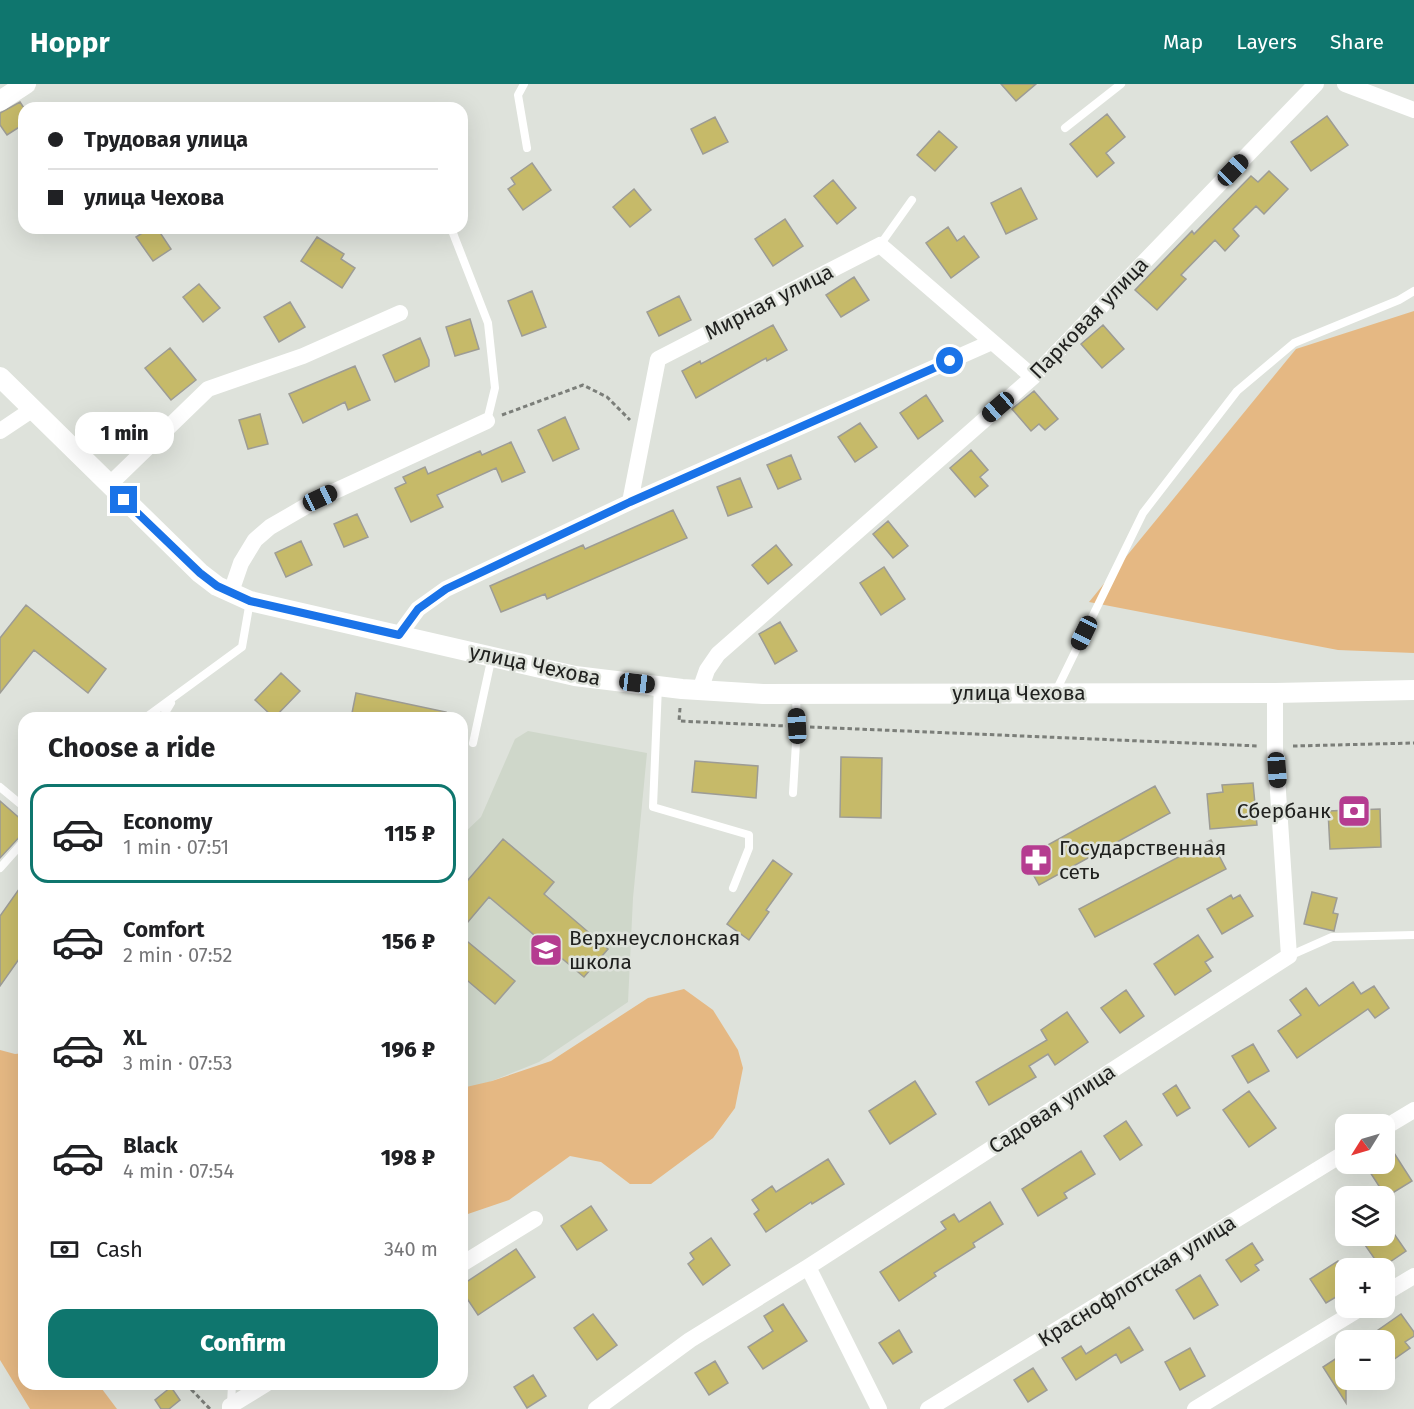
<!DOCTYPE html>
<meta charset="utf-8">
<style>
:root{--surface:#fff;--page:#f2f2f2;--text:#202124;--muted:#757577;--line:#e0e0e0;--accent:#0f766e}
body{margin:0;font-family:"Fira Sans",sans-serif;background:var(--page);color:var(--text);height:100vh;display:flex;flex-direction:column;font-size:22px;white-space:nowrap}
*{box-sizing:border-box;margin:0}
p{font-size:20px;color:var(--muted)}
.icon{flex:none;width:33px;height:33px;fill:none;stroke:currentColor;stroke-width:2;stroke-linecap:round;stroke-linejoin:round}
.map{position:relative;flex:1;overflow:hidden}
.panel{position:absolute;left:18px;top:628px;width:450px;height:678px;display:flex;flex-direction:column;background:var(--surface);border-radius:18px;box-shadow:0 6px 24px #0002}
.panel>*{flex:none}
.top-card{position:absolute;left:18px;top:18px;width:450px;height:132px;border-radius:18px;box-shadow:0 6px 24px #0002;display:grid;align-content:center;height:132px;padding:0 30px;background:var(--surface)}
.needle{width:39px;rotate:233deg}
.buttons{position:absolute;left:1335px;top:1030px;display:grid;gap:12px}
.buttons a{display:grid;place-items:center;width:60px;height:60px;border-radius:12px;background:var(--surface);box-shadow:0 6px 24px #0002;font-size:30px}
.end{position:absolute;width:27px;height:27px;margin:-14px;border:8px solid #1a73e8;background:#fff;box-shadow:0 0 0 3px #fff}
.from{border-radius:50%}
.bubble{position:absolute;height:42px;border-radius:18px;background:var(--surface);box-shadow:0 6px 24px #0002;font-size:20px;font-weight:800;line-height:42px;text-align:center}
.car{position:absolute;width:18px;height:36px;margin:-18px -9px;border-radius:8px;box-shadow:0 0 4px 2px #0007;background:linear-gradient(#222 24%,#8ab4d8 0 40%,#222 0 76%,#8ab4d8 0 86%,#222 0)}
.top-card b{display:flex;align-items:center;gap:21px;height:57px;font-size:22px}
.top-card b+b{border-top:2px solid var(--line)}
.top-card i{width:15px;height:15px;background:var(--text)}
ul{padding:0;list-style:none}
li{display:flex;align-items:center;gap:18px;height:99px;margin:0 12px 9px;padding:0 18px;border:3px solid transparent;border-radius:18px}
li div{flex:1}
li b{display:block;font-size:22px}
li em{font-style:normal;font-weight:800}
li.active{border-color:var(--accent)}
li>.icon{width:54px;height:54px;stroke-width:1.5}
h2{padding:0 30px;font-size:27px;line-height:72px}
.pay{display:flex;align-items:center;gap:15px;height:66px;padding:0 30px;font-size:22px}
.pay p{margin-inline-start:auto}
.primary-button{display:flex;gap:12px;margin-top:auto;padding:12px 30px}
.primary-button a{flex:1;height:69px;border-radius:18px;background:var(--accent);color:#fff;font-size:24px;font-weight:800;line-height:69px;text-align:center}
header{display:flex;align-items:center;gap:36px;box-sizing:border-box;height:84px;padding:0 30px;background:var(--accent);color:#fff}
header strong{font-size:28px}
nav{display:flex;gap:33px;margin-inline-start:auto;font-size:21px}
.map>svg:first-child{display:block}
.built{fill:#cfd7ca}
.green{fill:#e5b883}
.building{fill:#c6ba69;stroke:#9d9c95;stroke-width:1.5}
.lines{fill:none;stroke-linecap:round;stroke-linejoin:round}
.path{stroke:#7b7e79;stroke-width:3;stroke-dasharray:4.5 3;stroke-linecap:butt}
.service{stroke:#fff;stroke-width:8}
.minor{stroke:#fff;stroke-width:16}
.tertiary{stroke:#fff;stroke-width:20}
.route{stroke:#1a73e8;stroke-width:8}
.labels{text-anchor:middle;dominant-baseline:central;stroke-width:5;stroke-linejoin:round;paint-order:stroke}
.street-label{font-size:21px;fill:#20211f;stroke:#dee2db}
.poi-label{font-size:21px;fill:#20211f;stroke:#dee2db;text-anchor:start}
</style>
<header>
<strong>Hoppr</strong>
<nav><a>Map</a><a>Layers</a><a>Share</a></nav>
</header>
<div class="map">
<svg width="1414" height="1325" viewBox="0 0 1414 1325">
<rect width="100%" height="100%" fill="#dee2db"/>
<path class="built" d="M528 647 647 669 633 814 628 918 539 978 462 1009V751L481 733 515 655Z"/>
<path class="green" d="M1414 227V569L1338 566 1089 518 1296 265Z
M684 905 713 926 738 966 743 984 735 1024 713 1054 651 1100H630L601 1078 570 1072 509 1116 462 1132V1004L492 997 551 977 648 914Z
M0 966 15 970 24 969V1300L99 1301 117 1325H30L0 1276Z"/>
<path class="building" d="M1001 0H1036L1016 17Z
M20 18 24 24V40L7 51 0 41V29Z
M1107 30 1125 53 1106 69 1114 79 1097 93 1070 60Z
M1327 32 1348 61 1311 87 1291 58Z
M715 33 728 58 703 70 691 45Z
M939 47 957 63 935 87 917 71Z
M532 79 551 106 523 126 508 105 515 100 511 94Z
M1269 87 1288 105 1264 130 1256 122 1233 145 1239 152 1225 167 1215 156 1181 191 1186 195 1157 226 1135 206 1192 147 1194 150 1251 92 1258 98Z
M833 96 856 124 837 140 814 112Z
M1021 104 1037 135 1006 150 991 119Z
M634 105 651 126 630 143 613 123Z
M785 135 803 162 773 182 755 155Z
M948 143 957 157 964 152 979 173 951 194 926 159Z
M150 144H157L171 165 153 177 136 153Z
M317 153 344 170 341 175 355 184 342 204 301 177Z
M854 193 869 216 841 233 826 211Z
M199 200 220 224 203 238 183 213Z
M532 207 546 243 522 252 508 217Z
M679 212 691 236 659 252 647 228Z
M290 218 305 243 279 258 264 233Z
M470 235 479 265 455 272 446 243Z
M773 241 787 266 767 277 766 274 696 314 682 287 700 277 701 280Z
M1103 241 1124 265 1102 284 1081 260Z
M420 254 429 276V282L395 298 383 271Z
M170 264 196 296 171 316 145 284Z
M355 282 370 316 348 326 345 318 303 339 289 310Z
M1034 307 1058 335 1045 346 1039 340 1031 347 1012 325Z
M926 311 943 337 918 355 900 329Z
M260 330 268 360 248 365 239 336Z
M565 333 579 365 553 377 538 346Z
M860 339 877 363 855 378 838 353Z
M511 358 525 388 502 398 496 384 437 411 443 423 411 438 395 404 406 399 403 393 425 383 428 390 480 367 482 371Z
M971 366 988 386 980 393 988 402 975 413 950 384Z
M791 371 801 395 778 405 767 381Z
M740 394 752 423 728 432 717 403Z
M673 426 687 454 547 515 545 510 501 528 490 502 583 461 585 465Z
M357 430 368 453 344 463 334 440Z
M888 437 908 462 893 474 873 450Z
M301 457 312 481 286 493 275 469Z
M776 461 792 481 768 500 752 481Z
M884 483 905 515 881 531 860 499Z
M26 521 106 585 88 609 34 566 0 609V554Z
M780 538 797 567 775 580 759 550Z
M281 589 300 607 274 634 255 616Z
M356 609 446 628 445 634H351Z
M841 673 882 674 881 734 840 733Z
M695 677 758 682 756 714 692 708Z
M1253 699 1257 741 1210 745 1207 710 1223 708 1222 701Z
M1155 702 1170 729 1039 801 1024 774Z
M0 717 24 738V748L0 774Z
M1380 725 1381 763 1330 765 1328 727Z
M503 755 554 798 544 810 608 865 584 893 489 813 462 845V803Z
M1211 756 1226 785 1095 853 1079 825Z
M773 776 792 790 766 826 769 828 749 856 727 840Z
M24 798V868L0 902V832Z
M1312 808 1337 814 1333 829 1338 830 1334 847 1304 840Z
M1231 811 1233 815 1240 811 1253 832 1222 850 1207 825Z
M1198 851 1213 873 1205 878 1211 887 1175 911 1154 880Z
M462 853 515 897 495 920 462 892Z
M1353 898 1361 910 1374 902 1389 924 1375 934 1368 925 1297 974 1278 947 1301 931 1290 916 1306 904 1319 922Z
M1126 906 1144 932 1120 949 1101 924Z
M1067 928 1088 958 1055 981 1048 970 1029 982 1036 993 989 1021 976 998 1047 956 1041 946Z
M1253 960 1269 987 1248 999 1232 972Z
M915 997 936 1030 890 1060 869 1027Z
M1176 1001 1190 1024 1177 1032 1163 1010Z
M1249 1007 1276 1044 1249 1063 1223 1026Z
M1126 1037 1142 1061 1120 1076 1104 1052Z
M1081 1067 1095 1090 1064 1109 1067 1114 1038 1132 1022 1105Z
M1394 1069 1412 1097 1386 1113 1368 1085 1376 1080H1384V1075Z
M828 1075 844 1100 812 1120 811 1118 766 1148 754 1130 759 1126 752 1116 772 1102 776 1108Z
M990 1118 1003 1140 973 1159 975 1163 934 1189 936 1192 899 1217 880 1188 946 1145 941 1138 954 1130 959 1138Z
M591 1122 607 1146 577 1166 561 1142Z
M1390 1144 1406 1167 1381 1184 1365 1161 1378 1152H1384V1147Z
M711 1154 730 1181 703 1201 688 1180 694 1175 690 1169Z
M1252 1159 1263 1176 1255 1181 1259 1186 1241 1198 1226 1176Z
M516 1165 535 1193 478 1231 462 1207V1201Z
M1338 1177 1346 1188V1207L1326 1219 1310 1195Z
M1200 1191 1218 1221 1194 1235 1176 1206Z
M783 1220 807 1257 763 1285 748 1263 773 1247 764 1232Z
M593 1230 617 1261 597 1276 574 1244Z
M1401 1230 1414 1248V1252L1405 1258 1410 1264 1393 1276 1384 1264V1257H1380L1374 1249Z
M1129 1243 1143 1266 1121 1279 1116 1270 1076 1296 1062 1274 1081 1262 1086 1270Z
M899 1246 912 1268 893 1280 879 1259Z
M1190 1264 1205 1292 1180 1306 1165 1278Z
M1346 1268V1319L1323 1283Z
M715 1277 728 1299 709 1311 695 1289Z
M1033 1284 1047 1306 1028 1318 1014 1296Z
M533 1291 546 1312 527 1324 514 1303Z
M171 1303 180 1316 169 1325H161L155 1316Z"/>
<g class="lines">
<path class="path" d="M502 331 583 301 607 313 630 336
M680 624 679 637 786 642
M810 643 1259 662
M1293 662 1414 659
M186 1300 210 1325"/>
<path class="service" d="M524 0 518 11 527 64
M1065 44 1121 0
M451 144 488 239 495 304 487 337
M880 161 912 116
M658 602 653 723 749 751V764L733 804
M1055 609 1143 429 1237 307 1294 259 1399 216 1414 207
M145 634 242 563 250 517
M162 634 171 619
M473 659 492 572
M0 703 24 723
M793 709 797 642 796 611
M0 784 24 757
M1289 872 1332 853 1414 851
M231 1321 232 1300"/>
<path class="minor" d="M1345 0 1414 26
M0 347 33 325
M109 401 208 305 303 272 400 229
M630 418 658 275 880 161 1033 293
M231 508 241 479 255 456 270 443 320 414 487 337
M399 551 418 525 446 505 630 418 992 258
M700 606 707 586 718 570 1033 293 1316 0
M1384 1044 1414 1026
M462 1180 535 1135
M808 1183 879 1325
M1384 1210 1414 1192
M230 1325V1322L266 1300
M596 1325 690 1256 808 1183 1289 872 1275 663V609
M928 1325 1346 1068
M1195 1325 1361 1224"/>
<path class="tertiary" d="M0 17 26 0
M0 293 200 489 217 502 250 517 575 592 682 605 763 610 1275 609 1414 606"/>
</g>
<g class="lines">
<path class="route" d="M124 416 200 489 217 502 250 517 399 551 418 525 446 505 630 418 950 277"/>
</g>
<defs>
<g id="bank-square" transform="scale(1.725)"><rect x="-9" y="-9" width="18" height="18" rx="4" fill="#b53c90" stroke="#dee2db"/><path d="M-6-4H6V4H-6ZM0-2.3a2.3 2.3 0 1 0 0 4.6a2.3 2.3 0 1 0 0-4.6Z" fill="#fff"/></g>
<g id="pharmacy-square" transform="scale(1.725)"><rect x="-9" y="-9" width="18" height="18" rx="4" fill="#b53c90" stroke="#dee2db"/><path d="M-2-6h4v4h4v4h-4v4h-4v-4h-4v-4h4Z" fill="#fff"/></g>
<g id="school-square" transform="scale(1.725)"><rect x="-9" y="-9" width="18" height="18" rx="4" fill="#b53c90" stroke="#dee2db"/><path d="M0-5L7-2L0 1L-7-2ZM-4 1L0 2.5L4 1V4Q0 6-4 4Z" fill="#fff"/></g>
</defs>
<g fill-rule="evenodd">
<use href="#bank-square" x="1354" y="727"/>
<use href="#pharmacy-square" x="1036" y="776"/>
<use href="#school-square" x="546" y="866"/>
</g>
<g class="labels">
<g class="street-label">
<text transform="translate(769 218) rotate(-27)">Мирная улица</text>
<text transform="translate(1089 234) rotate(-46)">Парковая улица</text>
<text transform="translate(535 581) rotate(12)">улица Чехова</text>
<text x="1019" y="609">улица Чехова</text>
<text transform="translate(1052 1025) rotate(-33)">Садовая улица</text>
<text transform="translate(1137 1197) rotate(-32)">Краснофлотская улица</text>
</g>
<g class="poi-label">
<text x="1331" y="727" text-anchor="end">Сбербанк</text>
<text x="1059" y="764">Государственная<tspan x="1059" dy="24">сеть</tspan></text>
<text x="569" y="854">Верхнеуслонская<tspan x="569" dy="24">школа</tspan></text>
</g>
</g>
</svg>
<div class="buttons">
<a><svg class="needle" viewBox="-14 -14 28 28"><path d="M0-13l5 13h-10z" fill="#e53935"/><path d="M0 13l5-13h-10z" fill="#757577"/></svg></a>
<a><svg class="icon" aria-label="layers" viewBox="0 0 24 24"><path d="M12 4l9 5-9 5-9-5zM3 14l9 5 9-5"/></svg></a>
<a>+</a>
<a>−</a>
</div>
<i class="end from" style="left:950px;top:277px"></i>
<i class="end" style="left:124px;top:416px"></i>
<div class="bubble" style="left:75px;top:328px;width:99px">1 min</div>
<i class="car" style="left:1233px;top:86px;rotate:44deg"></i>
<i class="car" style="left:998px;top:323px;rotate:229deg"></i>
<i class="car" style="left:320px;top:414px;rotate:65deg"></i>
<i class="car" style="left:1084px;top:549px;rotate:206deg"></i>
<i class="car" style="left:637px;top:599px;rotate:97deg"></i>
<i class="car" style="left:797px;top:642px;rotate:357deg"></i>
<i class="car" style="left:1277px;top:686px;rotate:176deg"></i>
<div class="top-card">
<b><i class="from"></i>Трудовая улица</b>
<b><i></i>улица Чехова</b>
</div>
<section class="panel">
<h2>Choose a ride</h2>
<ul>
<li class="active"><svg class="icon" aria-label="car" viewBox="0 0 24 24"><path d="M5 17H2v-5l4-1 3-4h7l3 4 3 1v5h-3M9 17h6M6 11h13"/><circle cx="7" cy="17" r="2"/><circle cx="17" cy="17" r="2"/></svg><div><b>Economy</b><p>1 min · 07:51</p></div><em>115 ₽</em></li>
<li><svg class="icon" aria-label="car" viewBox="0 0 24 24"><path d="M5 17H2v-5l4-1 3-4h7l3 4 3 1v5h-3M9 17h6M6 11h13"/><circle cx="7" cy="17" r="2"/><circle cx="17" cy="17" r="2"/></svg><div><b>Comfort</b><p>2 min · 07:52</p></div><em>156 ₽</em></li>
<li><svg class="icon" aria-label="car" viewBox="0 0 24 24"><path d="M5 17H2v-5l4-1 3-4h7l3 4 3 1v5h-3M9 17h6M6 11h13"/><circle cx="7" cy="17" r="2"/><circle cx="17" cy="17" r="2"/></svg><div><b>XL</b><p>3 min · 07:53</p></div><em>196 ₽</em></li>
<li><svg class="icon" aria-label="car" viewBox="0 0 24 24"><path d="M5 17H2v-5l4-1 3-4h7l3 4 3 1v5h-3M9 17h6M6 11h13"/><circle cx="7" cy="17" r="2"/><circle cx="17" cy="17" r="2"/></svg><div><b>Black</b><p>4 min · 07:54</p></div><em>198 ₽</em></li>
</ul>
<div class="pay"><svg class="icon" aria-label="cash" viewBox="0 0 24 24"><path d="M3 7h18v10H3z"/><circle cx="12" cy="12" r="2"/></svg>Cash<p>340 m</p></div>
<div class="primary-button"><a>Confirm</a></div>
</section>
</div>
